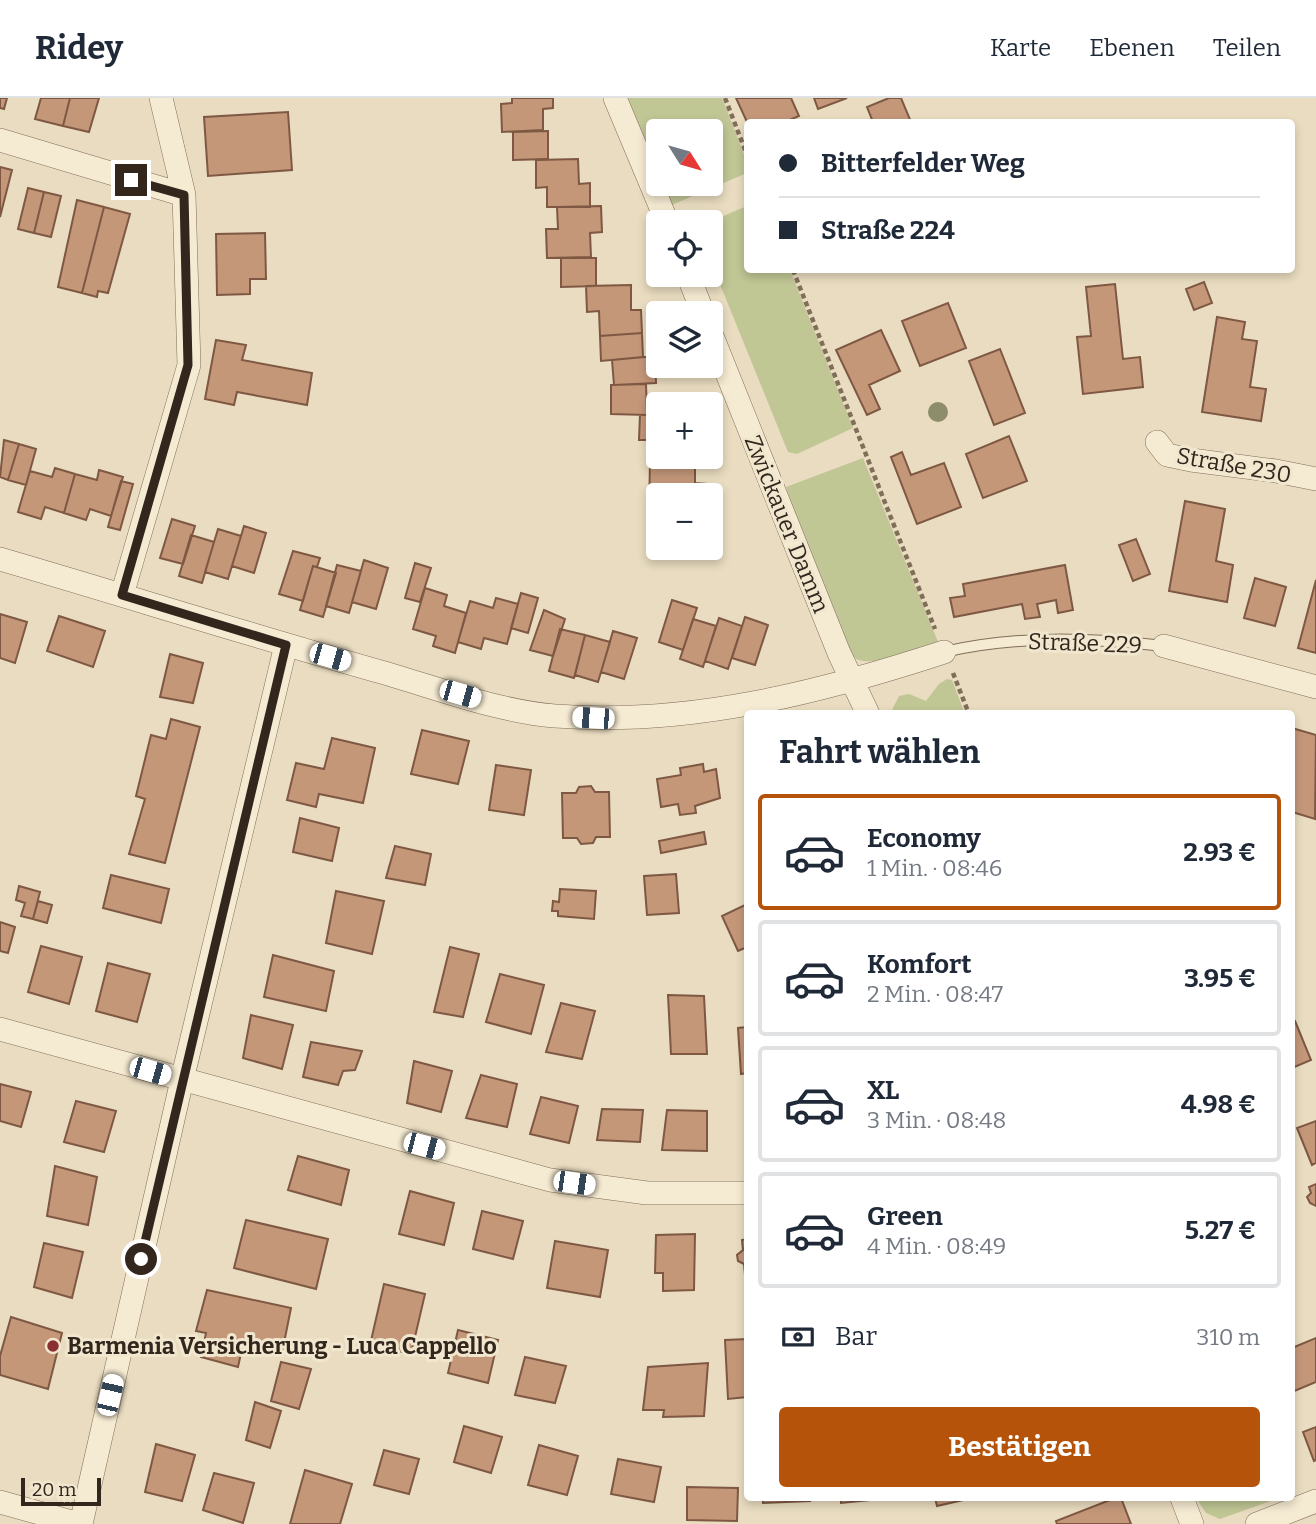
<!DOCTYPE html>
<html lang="de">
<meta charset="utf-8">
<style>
:root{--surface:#fff;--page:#f6f6f7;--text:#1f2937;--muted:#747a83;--line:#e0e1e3;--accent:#b45309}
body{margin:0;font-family:Bitter,serif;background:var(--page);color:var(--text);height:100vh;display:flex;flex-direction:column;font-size:26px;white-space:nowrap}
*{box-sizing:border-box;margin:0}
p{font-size:23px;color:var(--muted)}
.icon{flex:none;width:38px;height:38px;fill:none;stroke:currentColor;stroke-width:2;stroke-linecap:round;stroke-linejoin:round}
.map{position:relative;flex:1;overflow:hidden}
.side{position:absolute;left:744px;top:612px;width:551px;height:791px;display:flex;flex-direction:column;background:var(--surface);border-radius:7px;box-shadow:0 4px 10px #0003}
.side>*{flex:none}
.hud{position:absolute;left:744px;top:21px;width:551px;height:154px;border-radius:7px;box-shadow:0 4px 10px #0003;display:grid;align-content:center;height:154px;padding:0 35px;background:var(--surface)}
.needle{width:46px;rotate:127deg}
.tools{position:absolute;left:646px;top:21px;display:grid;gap:14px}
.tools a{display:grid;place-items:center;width:77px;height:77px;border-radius:7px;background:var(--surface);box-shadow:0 4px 10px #0003;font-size:35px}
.scale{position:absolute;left:21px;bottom:18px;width:80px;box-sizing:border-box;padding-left:7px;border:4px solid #32261d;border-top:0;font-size:19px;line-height:24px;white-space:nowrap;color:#32261d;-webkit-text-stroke:5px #f1e7cf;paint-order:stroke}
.end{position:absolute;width:32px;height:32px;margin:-16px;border:9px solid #32261d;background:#fff;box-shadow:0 0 0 4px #fff}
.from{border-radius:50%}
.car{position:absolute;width:21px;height:42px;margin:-21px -10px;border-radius:9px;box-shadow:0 0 5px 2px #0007;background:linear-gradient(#fff 24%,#345 0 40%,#fff 0 76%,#345 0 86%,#fff 0)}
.hud b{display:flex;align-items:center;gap:24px;height:66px;font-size:26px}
.hud b+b{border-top:2px solid var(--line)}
.hud i{width:18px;height:18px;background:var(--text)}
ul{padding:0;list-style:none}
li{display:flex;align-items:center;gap:21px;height:116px;margin:0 14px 10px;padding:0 21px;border:4px solid var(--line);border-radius:7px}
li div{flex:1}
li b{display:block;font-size:26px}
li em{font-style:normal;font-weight:700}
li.current{border-color:var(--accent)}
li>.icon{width:63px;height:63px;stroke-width:1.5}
h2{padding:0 35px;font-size:32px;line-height:84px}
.pay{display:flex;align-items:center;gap:18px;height:77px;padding:0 35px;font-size:26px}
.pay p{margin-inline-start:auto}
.cta{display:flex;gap:14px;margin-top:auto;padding:14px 35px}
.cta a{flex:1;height:80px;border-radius:7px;background:var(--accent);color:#fff;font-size:28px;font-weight:700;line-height:80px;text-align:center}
header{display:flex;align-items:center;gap:42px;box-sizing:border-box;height:98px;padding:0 35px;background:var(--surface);border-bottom:2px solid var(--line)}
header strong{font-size:33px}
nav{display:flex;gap:38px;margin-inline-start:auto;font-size:24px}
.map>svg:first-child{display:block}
.green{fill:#c1c695;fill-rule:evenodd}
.building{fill:#c49779;stroke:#7e5842;stroke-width:2}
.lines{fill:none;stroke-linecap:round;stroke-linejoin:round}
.service-casing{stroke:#816e5a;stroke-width:12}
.minor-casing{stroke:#816e5a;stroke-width:24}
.path{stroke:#816e5a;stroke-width:4.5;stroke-dasharray:5 3.5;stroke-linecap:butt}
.service{stroke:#f5ead2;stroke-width:10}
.minor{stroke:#f5ead2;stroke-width:23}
.tree{fill:#8e8d6b}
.route{stroke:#32261d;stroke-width:9}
.poi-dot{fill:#8a2f32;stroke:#f1e7cf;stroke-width:2.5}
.labels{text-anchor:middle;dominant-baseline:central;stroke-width:6;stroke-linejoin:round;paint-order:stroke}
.street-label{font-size:23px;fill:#32261d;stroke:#f1e7cf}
.poi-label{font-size:23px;font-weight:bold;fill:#32261d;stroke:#f1e7cf;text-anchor:start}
</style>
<header>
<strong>Ridey</strong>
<nav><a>Karte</a><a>Ebenen</a><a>Teilen</a></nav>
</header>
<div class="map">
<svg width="1316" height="1426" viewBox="0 0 1316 1426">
<rect width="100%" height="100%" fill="#e9dcc0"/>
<path class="green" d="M624 0H722L747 64V75L667 109ZM658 33H710V86H658Z
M747 108V172H790L853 330 797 356 788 354 711 164 709 124Z
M863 360 938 544C918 551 879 568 859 562 852 560 848 550 845 544L805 446 786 389Z
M947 581 952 582 965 616H890L899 598 909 596 926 603 939 586Z
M1196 1400H1276V1401L1220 1421 1206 1415Z"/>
<path class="building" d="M0 0H7L4 11 0 10Z
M41 0H70L63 28 35 21Z
M70 0H99L89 34 63 28Z
M512 0H553V10L543 11V32L502 34 501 6 512 5Z
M736 0H791L799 18 785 24H747Z
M814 0H847L818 11Z
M889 0H901L911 24H873L867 9Z
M288 14 292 72 208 78 204 19Z
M548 33V61L513 62V34Z
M578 61 579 86 590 85V109H547V89L536 90V62Z
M0 69 12 72 0 119Z
M28 90 44 94 34 135 18 131Z
M44 94 61 98 51 139 34 135Z
M77 102 104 109 82 195 58 189Z
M601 108 602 134 590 135 591 159 547 160 546 131H558L557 109Z
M104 109 130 116 108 195 98 193 97 199 82 195Z
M265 135 266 181H250V196L217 197 216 136Z
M561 160H596V188L561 189Z
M1204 184 1212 205 1194 212 1186 191Z
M1115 186 1123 261 1140 259 1143 289 1083 296 1077 239 1091 238 1086 189Z
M631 187V212H641L642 235 600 238 599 213 587 214 586 188Z
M948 205 966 250 920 268 902 223Z
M1217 219 1245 224 1242 241 1257 243 1250 289 1266 291 1261 323 1202 314Z
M881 232 900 273 869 287 880 311 867 317 836 252Z
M642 235 643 259 601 263 600 238Z
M216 242 246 247 242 262 312 275 307 307 237 294 234 307 205 301Z
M1000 251 1025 315 994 327 969 263Z
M655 258 656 285 614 287 612 262Z
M646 286 647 317 611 316V287Z
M640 317H658V359H695V365H650V342H639Z
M1009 338 1027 383 983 400 966 356Z
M4 342 19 346 8 382 0 379Z
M19 346 36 351 26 387 8 382Z
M902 354 911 377 944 365 961 409 917 426 891 359Z
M650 365H695V385L707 386V397H658V410H649Z
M55 370 75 376 64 415 45 409 41 421 18 414 30 373 52 379Z
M99 372 123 379 111 418 90 411 86 422 64 415 75 376 97 382Z
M121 383 133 386 120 432 108 429Z
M1185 403 1225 411 1216 463 1233 467 1227 504 1169 493Z
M172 421 195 428 183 466 160 460Z
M244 428 266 435 254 475 232 468Z
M218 431 241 438 228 481 205 474Z
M191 437 214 444 202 485 179 478Z
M1136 441 1150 476 1133 483 1119 447Z
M293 453 320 460 317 469 313 468 303 503 279 496Z
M364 462 388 470 376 511 352 504Z
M415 465 431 470 420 504 405 500Z
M337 467 361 473 349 515 326 508Z
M1065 467 1073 512 1058 515 1056 502 1037 506 1040 519 1025 521 1022 506 954 519 950 500 965 498 963 486Z
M313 468 336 475 323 519 300 512Z
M1255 480 1286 489 1275 528 1244 520Z
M1316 482V555L1298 550Z
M425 490 447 497 444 508 466 515 455 555 433 548 436 538 413 531Z
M521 495 538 500 528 535 511 530Z
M496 500 518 506 507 546 484 540 481 551 458 544 470 503 493 510Z
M672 502 697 510 683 552 659 544Z
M544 512 565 521 553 558 530 552Z
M0 516 27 524 15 565 0 560Z
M59 518 105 533 93 569 47 553Z
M745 519 768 527 755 567 732 560Z
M719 520 742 528 728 571 705 563Z
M693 521 716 528 703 569 680 561Z
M560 531 585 537 574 580 549 573Z
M613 533 637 540 624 581 601 574Z
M585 537 610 544 598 584 575 577Z
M170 556 203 565 193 605 160 599Z
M171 621 200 629 165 765 129 756 145 701 136 698 151 637 166 641Z
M1292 630 1316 637 1315 721 1292 714Z
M422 632 469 643 458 686 411 676Z
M332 640 375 650 363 705 319 696 316 709 287 702 296 665 324 671Z
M703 666 704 674 716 671 720 700 695 708 696 715 680 717 678 706 661 709 657 681 681 677 680 670Z
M496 667 531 672 524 717 489 712Z
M591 688 595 694H609L610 739H596L593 745 581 746 577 740H563L562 695H576L579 689Z
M300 720 339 730 332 763 293 754Z
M704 734 706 746 661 755 659 743Z
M395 748 431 756 425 787 386 780Z
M676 776 679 815 647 817 644 778Z
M111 777 169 791 161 825 103 810Z
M19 788 40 794 33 821 21 818 25 805 16 802Z
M560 791 596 793 594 821 558 818V813H552L553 803 559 804Z
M336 793 384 803 372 856 326 845Z
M38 803 52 807 47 825 33 821Z
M747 806V849L738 853 722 818Z
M0 824 15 829 8 855 0 853Z
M41 848 82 859 69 906 28 894Z
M450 849 479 856 463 919 434 914Z
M273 857 334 873 326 913 264 899Z
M108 865 150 876 137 924 96 913Z
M500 876 544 887 531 936 486 924Z
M668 897 704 898 707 956H671Z
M561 905 595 913 582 961 546 954Z
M251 917 293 927 282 971 243 960Z
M1295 923 1311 962 1292 970V924Z
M747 929V975L741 976 738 930Z
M311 944 362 953 355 972 343 973 338 987 303 979Z
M414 963 452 973 441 1014 407 1005Z
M481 977 517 986 507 1029 466 1020Z
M0 986 31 994 21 1029 0 1023Z
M541 999 578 1008 569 1045 530 1036Z
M76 1003 116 1013 104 1054 64 1044Z
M602 1011 643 1012 640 1044 597 1042Z
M667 1012 707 1013V1053L662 1052Z
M1316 1023V1065L1312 1067 1297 1030Z
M298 1058 349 1072 341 1107 288 1092Z
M55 1068 97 1079 88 1127 47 1118Z
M1316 1086V1108L1310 1105 1307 1099 1311 1095 1309 1089Z
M410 1093 454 1105 444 1147 399 1136Z
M482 1113 523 1123 513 1161 473 1151Z
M246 1122 328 1141 316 1191 234 1170Z
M695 1136 694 1192 663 1193V1175H655L656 1137Z
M747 1141V1176L745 1177 744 1166 738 1163 737 1157 743 1152 742 1142Z
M555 1143 608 1152 600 1199 547 1190Z
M44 1145 83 1154 72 1200 34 1189Z
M384 1186 425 1196 411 1256 370 1247Z
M207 1192 291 1210 282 1255 243 1246 238 1269 201 1259 206 1235 196 1233Z
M11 1219 62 1235 48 1291 0 1277V1258Z
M458 1232 498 1242 488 1285 448 1275Z
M1316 1240V1284L1292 1294V1250Z
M747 1241V1299L728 1301 725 1242Z
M525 1259 566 1268 555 1305 515 1297Z
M281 1264 311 1271 299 1311 271 1303Z
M708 1265 704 1318 663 1319 664 1312H643L648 1269Z
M255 1304 281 1313 270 1350 246 1342Z
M464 1328 502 1339 491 1375 454 1364Z
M1316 1329V1362L1314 1363 1303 1334Z
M156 1346 195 1357 182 1403 145 1394Z
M539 1347 578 1358 567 1397 528 1387Z
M384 1352 419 1361 409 1396 374 1387Z
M618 1361 661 1369 654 1404 611 1396Z
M305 1372 352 1386 340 1426H290Z
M214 1375 254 1385 243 1425 203 1412Z
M687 1389 738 1390 737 1423 687 1422Z
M763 1400H810V1403L763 1405Z
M841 1400H880V1401L841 1405Z
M935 1400H972L937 1408Z
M1115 1400H1121L1131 1426H1057L1056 1423Z"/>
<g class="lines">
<g class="service-casing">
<path id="service" d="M944 554C1017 537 1090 540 1164 548"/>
</g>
<g class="minor-casing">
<path id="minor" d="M615 0 667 124
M0 42 184 97
M688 177 703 215
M710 233 839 555 868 616
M1157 344 1167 357 1191 362 1276 373 1316 381
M0 461C127 498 253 538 381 574 437 590 496 613 555 618 688 628 819 595 944 554
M122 497 189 267 184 97 161 0
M1164 548 1316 589
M0 931 550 1082 647 1095H747
M1182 1400 1192 1426
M0 1404 79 1426
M81 1426 182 982 286 547
M1257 1426 1316 1403"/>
</g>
<path class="path" d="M725 0 747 57
M793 172 935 531
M953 575 969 616"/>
<use href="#service" class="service"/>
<use href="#minor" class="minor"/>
</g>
<circle class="tree" cx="938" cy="314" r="10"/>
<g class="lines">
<path class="route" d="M131 82 184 97 188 267 122 497 286 547 141 1161"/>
</g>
<circle class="poi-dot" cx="53" cy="1248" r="7"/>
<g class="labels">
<g class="street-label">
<text transform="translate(1234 367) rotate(10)">Straße 230</text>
<text transform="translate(787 426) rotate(68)">Zwickauer Damm</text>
<text transform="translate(1085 545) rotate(2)">Straße 229</text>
</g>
<g class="poi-label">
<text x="67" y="1248">Barmenia Versicherung - Luca Cappello</text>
</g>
</g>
</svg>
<div class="tools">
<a><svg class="needle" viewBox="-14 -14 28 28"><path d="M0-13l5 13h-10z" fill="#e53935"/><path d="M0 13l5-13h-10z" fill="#747a83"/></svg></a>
<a><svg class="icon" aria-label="locate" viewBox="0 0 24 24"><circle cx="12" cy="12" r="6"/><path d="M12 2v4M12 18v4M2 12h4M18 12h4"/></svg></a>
<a><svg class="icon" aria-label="layers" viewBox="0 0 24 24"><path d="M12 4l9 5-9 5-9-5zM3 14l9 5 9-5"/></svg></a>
<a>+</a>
<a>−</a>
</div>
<div class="scale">20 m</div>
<i class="end from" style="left:141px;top:1161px"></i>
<i class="end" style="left:131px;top:82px"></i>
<i class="car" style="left:330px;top:559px;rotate:106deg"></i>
<i class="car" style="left:460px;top:596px;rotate:106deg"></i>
<i class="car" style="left:593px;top:620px;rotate:273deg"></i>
<i class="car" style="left:150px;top:973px;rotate:106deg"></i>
<i class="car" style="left:424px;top:1048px;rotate:105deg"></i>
<i class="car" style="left:574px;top:1085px;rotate:98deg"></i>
<i class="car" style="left:110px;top:1297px;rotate:13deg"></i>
<div class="hud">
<b><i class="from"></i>Bitterfelder Weg</b>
<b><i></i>Straße 224</b>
</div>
<section class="side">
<h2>Fahrt wählen</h2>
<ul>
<li class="current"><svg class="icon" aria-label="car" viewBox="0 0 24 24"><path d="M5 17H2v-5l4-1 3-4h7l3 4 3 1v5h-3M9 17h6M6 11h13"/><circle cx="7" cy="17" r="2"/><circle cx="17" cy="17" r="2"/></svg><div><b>Economy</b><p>1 Min. · 08:46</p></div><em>2.93 €</em></li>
<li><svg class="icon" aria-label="car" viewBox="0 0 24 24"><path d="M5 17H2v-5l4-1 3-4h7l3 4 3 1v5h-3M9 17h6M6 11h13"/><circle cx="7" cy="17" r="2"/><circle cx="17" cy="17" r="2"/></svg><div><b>Komfort</b><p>2 Min. · 08:47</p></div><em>3.95 €</em></li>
<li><svg class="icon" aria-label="car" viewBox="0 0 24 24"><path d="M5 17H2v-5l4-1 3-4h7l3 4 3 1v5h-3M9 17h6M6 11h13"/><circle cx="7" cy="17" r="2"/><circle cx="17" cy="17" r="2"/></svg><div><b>XL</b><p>3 Min. · 08:48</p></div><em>4.98 €</em></li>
<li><svg class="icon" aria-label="car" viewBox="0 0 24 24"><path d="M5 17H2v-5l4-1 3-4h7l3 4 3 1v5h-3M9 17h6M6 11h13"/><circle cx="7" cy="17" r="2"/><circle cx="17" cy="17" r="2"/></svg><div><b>Green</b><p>4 Min. · 08:49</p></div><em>5.27 €</em></li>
</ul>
<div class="pay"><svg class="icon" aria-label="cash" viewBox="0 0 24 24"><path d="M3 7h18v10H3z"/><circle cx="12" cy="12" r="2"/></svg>Bar<p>310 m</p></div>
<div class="cta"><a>Bestätigen</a></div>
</section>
</div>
